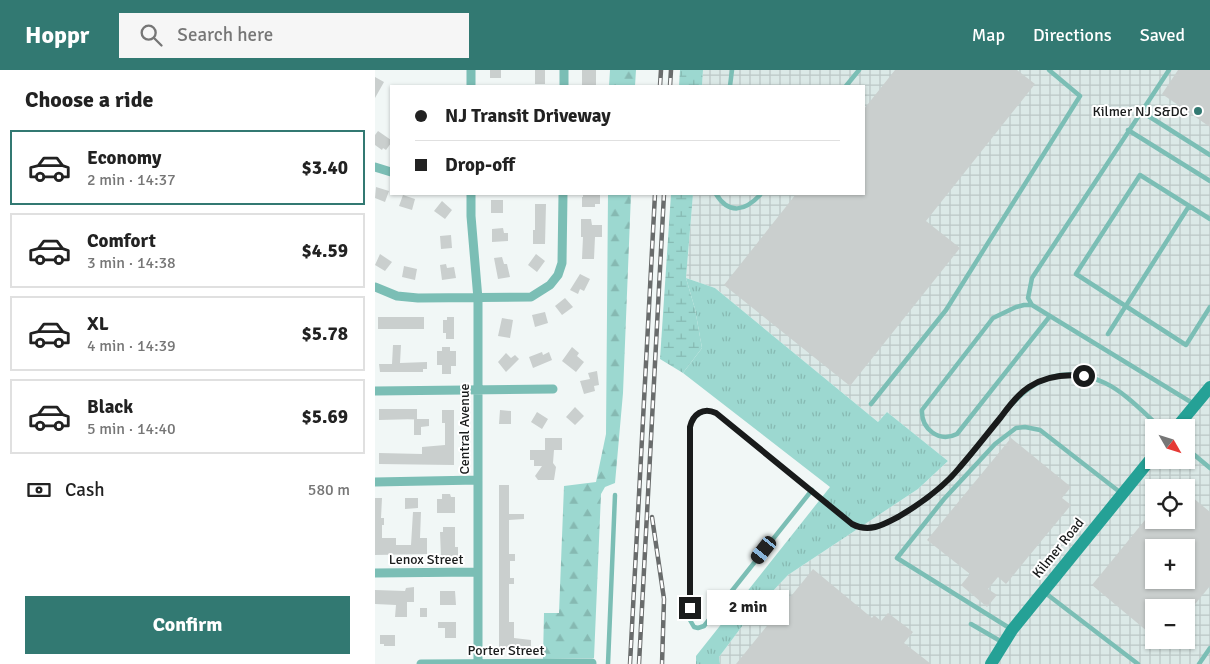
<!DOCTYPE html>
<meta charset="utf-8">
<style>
:root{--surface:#fff;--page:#f6f6f6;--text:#222;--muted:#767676;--line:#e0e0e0;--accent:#327972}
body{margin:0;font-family:Signika,sans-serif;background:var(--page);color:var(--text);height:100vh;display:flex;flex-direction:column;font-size:19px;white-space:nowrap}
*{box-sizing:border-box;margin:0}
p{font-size:16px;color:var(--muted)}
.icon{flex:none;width:28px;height:28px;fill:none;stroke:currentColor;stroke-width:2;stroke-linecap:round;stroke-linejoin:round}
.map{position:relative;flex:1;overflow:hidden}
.side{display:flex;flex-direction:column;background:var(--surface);width:375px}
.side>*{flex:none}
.guide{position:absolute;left:15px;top:15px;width:475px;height:110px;border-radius:0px;box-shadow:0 1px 4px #0004;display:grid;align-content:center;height:110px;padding:0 25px;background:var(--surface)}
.needle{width:32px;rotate:129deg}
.buttons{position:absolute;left:770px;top:349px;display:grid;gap:10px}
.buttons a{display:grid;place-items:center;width:50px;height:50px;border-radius:0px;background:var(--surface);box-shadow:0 1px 4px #0004;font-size:25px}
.end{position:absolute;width:22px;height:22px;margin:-11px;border:6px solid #191b1b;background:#fff;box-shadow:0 0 0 2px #fff}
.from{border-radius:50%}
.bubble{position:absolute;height:35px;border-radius:0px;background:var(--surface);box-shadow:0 1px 4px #0004;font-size:16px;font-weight:700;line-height:35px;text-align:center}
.car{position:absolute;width:15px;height:30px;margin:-15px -8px;border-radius:6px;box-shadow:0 0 4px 1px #0007;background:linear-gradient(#222 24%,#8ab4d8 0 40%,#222 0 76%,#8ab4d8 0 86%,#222 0)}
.guide b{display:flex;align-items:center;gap:18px;height:48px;font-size:19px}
.guide b+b{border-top:1px solid var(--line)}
.guide i{width:12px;height:12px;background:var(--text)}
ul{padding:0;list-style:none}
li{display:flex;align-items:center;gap:15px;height:75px;margin:0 10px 8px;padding:0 15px;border:2px solid var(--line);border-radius:0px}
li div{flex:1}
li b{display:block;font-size:19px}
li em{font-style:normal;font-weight:700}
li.active{border-color:var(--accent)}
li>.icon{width:45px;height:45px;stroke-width:1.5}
h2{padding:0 25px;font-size:22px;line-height:60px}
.pay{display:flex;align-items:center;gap:12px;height:55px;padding:0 25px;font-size:19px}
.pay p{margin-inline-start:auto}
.action{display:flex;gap:10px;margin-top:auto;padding:10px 25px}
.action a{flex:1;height:58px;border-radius:0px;background:var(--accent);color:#fff;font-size:20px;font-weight:700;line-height:58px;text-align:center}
header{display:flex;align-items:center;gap:30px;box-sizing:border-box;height:70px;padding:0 25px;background:var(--accent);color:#fff}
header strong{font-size:24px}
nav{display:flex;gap:28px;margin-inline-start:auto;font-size:18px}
.search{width:350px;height:45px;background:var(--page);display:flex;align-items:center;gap:12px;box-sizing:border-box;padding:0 18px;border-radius:0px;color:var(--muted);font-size:19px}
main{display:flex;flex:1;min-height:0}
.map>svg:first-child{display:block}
.industrial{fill:url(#industrial-grid);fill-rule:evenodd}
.grass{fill:url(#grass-tufts)}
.forest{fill:url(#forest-firs)}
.wetland{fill:url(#wetland-marsh)}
.building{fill:#cacfce;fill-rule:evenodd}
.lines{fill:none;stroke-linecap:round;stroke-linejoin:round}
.lane{stroke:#7bbeb5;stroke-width:4.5}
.street{stroke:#7bbeb5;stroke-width:9}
.secondary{stroke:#25a196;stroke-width:12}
.rail-casing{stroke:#696c6c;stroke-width:4.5}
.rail{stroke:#fff;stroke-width:2.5;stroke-dasharray:8;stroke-linecap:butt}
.route{stroke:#191b1b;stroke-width:6}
.poi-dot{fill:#327972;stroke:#fff;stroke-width:2}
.labels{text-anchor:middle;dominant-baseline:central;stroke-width:4;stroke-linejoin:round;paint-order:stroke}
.poi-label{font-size:14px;fill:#191b1b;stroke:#fff;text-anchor:end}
.street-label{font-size:14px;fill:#191b1b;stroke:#fff}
</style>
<header>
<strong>Hoppr</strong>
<div class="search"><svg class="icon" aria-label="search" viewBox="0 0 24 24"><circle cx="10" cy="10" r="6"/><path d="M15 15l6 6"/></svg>Search here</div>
<nav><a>Map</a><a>Directions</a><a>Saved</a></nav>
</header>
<main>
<section class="side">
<h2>Choose a ride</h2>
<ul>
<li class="active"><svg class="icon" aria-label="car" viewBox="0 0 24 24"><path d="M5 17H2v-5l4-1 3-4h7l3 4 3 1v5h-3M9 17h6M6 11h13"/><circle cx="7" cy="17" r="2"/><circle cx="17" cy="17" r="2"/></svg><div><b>Economy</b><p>2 min · 14:37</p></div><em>$3.40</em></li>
<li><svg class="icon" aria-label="car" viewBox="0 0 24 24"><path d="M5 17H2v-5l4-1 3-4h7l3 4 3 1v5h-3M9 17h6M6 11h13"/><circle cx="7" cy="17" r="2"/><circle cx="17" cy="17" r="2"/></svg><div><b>Comfort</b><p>3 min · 14:38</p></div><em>$4.59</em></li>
<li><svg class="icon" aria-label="car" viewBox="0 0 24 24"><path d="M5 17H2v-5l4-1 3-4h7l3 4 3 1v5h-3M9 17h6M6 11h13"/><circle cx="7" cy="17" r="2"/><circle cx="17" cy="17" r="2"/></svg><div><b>XL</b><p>4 min · 14:39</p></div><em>$5.78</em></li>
<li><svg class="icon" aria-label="car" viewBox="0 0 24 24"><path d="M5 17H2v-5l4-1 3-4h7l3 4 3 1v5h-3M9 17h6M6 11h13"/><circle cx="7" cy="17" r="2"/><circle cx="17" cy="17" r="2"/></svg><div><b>Black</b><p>5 min · 14:40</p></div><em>$5.69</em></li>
</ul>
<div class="pay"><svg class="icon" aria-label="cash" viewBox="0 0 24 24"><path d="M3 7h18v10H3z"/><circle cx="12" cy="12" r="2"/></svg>Cash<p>580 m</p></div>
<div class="action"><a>Confirm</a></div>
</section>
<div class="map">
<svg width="835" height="594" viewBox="0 0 835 594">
<defs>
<pattern id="industrial-grid" width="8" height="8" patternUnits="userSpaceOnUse" patternTransform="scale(1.25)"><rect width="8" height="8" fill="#dbe9e7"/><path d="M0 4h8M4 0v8" fill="none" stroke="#bbc7c6"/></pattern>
<pattern id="grass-tufts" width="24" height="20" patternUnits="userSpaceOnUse" patternTransform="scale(1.25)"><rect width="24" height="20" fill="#9cd8d0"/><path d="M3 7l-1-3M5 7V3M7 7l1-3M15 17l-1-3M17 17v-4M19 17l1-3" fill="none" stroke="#86b9b2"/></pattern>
<pattern id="forest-firs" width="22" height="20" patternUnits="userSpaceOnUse" patternTransform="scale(1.25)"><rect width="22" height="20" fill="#9cd8d0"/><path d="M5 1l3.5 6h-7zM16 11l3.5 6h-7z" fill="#86b9b2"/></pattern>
<pattern id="wetland-marsh" width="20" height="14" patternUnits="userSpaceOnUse" patternTransform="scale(1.25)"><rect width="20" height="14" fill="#9cd8d0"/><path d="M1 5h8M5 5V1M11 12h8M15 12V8" fill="none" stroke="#86b9b2"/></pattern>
</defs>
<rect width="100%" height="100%" fill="#f1f7f6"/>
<path class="industrial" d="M328 0H835V594H345L344 587 377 543 413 505 543 419 573 391 512 342 503 352 340 218 311 208 318 124H489V16H327ZM779 358H811V390H779ZM779 418H811V450H779ZM779 478H811V510H779ZM779 538H811V570H779Z"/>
<path class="grass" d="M311 208 340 218 503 352 512 342 573 391 543 419 413 505 377 543 344 587 345 594H321V586L455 417 308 303 327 278 320 239Z"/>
<path class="forest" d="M235 0H261L260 16H234Z
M233 124H256L248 323 240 413 230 417 226 424 219 588 168 589 169 543H184L189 416 221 412 231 364Z"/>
<path class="wetland" d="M305 0H328L327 16H304Z
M296 124H318L311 208 320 239 327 278 308 303 285 289Z"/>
<path class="building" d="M115 0H126V8H115Z
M160 0H170V14H160Z
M207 0H221V16H207Z
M520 0H642L660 14 551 151 585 178 475 316 349 215 421 124H489V39Z
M803 0H835V57L787 24Z
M0 7 9 12 0 28Z
M3 61 16 70V73L11 80 8 78 7 80 0 75V65Z
M1 117 14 121 10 132 0 128Z
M208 124 225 125V134H220V137H207V127H208Z
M28 125 40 129 37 140 24 136Z
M116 130H128V143H116Z
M67 131 77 140 70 149 59 141Z
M160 134H171L170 174H158V160H160Z
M206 149H216L217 155H227V167H220L219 189H207L208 167H206Z
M128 158 129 163H133V171L117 172V159Z
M76 165 77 178 66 179 65 166Z
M5 184 17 192 10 201 0 195Z
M161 184 170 191 162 202 153 195Z
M127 187 129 194H132L135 207 123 209 119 188Z
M71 194 72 198 79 197 81 208 67 210 65 195Z
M29 196 42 199 40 210 27 207Z
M205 204 215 209 209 221 205 219 203 224 195 220Z
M190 228 198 237 187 245 180 236Z
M170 242 173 253 160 257 157 245Z
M3 247H49V259H3Z
M72 247H79V269H71V263H68V250H72Z
M127 248 138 250 135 268 123 266Z
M18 275H26L25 293 52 292V299H48V302H5L4 294H17Z
M67 277H75V281H81V296H76V304H67V295H62V281H67Z
M197 277 204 283 202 286 209 292 201 302 187 291Z
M167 282 168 285 174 282 177 290 158 298 154 287Z
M131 283 136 288 140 285 144 289 131 302 123 292Z
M222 301 224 315 219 316 220 321 209 324 205 311 215 309 213 303Z
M200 337 209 346 200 355 191 347Z
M4 339H42V349L4 350Z
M67 340H79V395L4 394V383L47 384V377L70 375V353H67Z
M125 340 136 341V354H124Z
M162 342 173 349 167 359 156 352Z
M39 349H54V356L46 357V365H39Z
M170 368H187V380H179L178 393 181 397 179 410H163L160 406 167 396H159V390H155V380H170Z
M636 368 696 417 687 428 696 435 631 514 623 507 613 519 622 525 612 537 586 515 595 504 552 470Z
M124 415H134V444H149V449L134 450V484H140V491H135V508H139V514H134V552H139V568L156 570V579L124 580Z
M811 422 835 442V516L811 545V538H779V567L717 515 779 439V450H811ZM779 478H811V510H779Z
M67 424H75L76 427H80V443H62V429H67Z
M0 428H7L6 448H9V455H7V468H21V475H36L38 442H46L45 468H52V484L0 485Z
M30 428H43V438L30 439Z
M68 457H80V477H83V488L66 487 65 462H68Z
M438 499 497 548 499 545 506 551 513 543 538 562 529 573 556 594H361Z
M39 517V532H32V547H20L21 535 0 534V520L30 521 31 518Z
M65 521H80L81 535H65Z
M45 538H52V547H45Z
M63 552H81V568H70V558H63Z
M5 565H20V576H9V574H5Z"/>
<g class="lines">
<path class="lane" d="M794 0 657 208 653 228 657 235 819 334
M355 16 357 0
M471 16 484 0
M767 42 835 85
M753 60 835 111
M341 124C354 145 370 141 385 125
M835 149 765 105 701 204 811 275 835 237
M657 235H649L641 237 618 248 547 340C546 359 564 373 582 364L675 246
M733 264 814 136
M496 334 571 240 705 26 674 0
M811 378 835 398
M437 420 329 556 323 558 319 557 315 550V357C318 345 329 337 341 343 386 380 432 417 477 454 495 463 507 455 523 447 543 435 564 420 580 403 622 361 654 277 730 313 751 323 769 343 786 358
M669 522 763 594
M596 554 627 572
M636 559 522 488 569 429 620 374 641 358 650 357 665 360 746 423
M233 594 240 425
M824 594 835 578"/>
<path class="street" d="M96 16V0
M189 16V0
M0 97 16 102
M96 124V146L103 229V594
M0 217 22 226 43 228 156 227 175 215 183 205 187 193 188 124
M0 321 178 319
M0 412 103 410
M0 503 102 502
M46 594 217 593"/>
<path class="secondary" d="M801 358 835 317
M616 594 637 560 779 385"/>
<g class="rail-casing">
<path id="rail" d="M285 16 286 0
M295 16 296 0
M277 447 289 529 287 594
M255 594 280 124
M264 594 289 124"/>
</g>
<use href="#rail" class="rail"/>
</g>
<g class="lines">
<path class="route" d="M315 538V357C318 344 328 337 341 343L477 454C494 463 508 455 523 447 545 434 569 417 585 397 599 381 612 364 626 347 634 336 643 324 654 317 671 306 690 304 709 306"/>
</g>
<circle class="poi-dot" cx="823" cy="41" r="5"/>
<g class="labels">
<g class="poi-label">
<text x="813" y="41">Kilmer NJ S&amp;DC</text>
</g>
<g class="street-label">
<text transform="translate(89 359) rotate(-90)">Central Avenue</text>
<text transform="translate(683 478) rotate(-51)">Kilmer Road</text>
<text x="51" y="489">Lenox Street</text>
<text x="131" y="580">Porter Street</text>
</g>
</g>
</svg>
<div class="buttons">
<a><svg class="needle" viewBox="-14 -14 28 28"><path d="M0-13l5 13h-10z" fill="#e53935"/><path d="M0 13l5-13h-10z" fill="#767676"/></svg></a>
<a><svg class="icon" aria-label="locate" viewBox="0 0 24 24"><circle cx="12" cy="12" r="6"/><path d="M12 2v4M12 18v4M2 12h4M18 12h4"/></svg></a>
<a>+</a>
<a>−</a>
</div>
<i class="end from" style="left:709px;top:306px"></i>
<i class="end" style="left:315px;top:538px"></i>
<div class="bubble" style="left:332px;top:520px;width:82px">2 min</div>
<i class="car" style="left:389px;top:480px;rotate:218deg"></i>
<div class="guide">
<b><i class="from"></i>NJ Transit Driveway</b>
<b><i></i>Drop-off</b>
</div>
</div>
</main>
